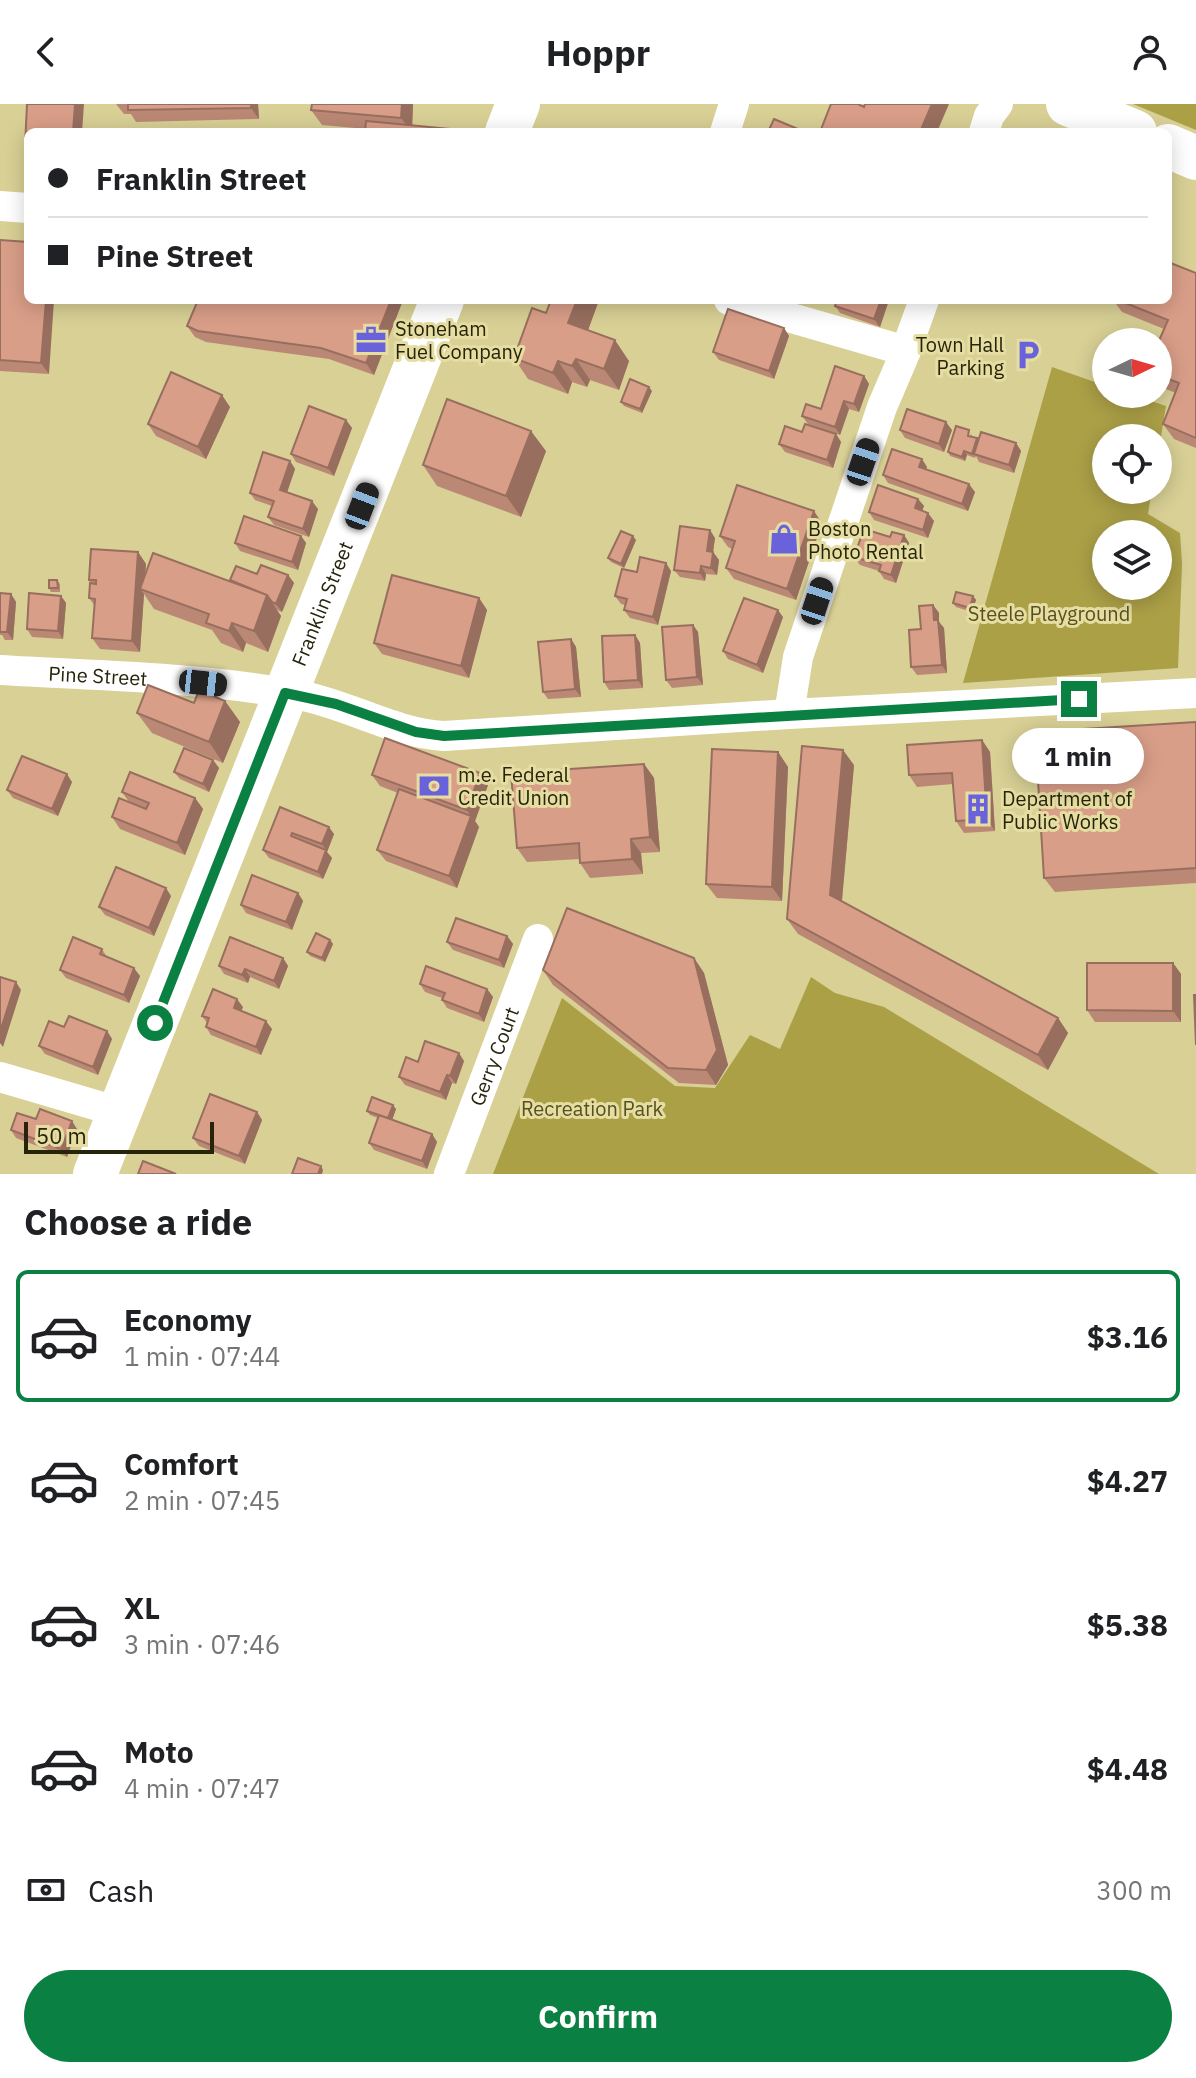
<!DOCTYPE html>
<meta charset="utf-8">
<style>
:root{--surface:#fff;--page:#f6f6f6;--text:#202124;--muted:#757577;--line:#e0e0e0;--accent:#0b8043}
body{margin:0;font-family:"IBM Plex Sans",sans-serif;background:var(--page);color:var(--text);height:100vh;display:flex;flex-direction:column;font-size:30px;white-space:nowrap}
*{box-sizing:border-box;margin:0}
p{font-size:26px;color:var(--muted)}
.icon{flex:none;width:44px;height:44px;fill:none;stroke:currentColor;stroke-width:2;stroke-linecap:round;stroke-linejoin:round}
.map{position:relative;height:1070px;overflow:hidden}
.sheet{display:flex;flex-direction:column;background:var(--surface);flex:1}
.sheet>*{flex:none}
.banner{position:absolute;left:24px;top:24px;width:1148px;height:176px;border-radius:12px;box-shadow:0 4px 20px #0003;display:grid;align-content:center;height:176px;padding:0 24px;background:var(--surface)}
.needle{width:52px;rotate:85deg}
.tools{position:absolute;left:1092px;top:224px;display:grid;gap:16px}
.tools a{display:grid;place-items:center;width:80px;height:80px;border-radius:50%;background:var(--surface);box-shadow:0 4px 20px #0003;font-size:40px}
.scale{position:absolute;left:24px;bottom:20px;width:190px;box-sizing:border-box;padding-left:8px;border:4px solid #27240c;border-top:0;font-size:22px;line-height:28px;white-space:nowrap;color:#27240c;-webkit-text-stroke:6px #e5dda1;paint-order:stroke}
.end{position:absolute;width:36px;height:36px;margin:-18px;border:10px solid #0b8043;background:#fff;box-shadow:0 0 0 4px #fff}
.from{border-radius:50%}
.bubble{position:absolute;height:56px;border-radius:28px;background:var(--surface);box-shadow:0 4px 20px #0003;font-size:26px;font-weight:800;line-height:56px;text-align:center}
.car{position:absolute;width:24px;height:48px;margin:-24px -12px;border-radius:10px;box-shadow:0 0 6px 2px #0007;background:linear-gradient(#222 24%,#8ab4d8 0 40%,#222 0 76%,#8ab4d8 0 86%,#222 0)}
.banner b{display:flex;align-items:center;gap:28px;height:76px;font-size:30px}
.banner b+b{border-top:2px solid var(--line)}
.banner i{width:20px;height:20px;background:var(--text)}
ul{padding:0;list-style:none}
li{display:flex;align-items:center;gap:24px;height:132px;margin:0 16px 12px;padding:0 8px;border:4px solid transparent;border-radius:12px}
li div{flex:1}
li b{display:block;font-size:30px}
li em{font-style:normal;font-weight:800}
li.active{border-color:var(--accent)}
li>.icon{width:72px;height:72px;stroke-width:1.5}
h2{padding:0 24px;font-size:36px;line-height:96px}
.pay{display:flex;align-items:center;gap:20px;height:88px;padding:0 24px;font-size:30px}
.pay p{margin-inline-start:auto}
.button{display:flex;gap:16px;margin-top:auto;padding:16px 24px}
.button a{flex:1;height:92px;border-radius:48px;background:var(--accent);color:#fff;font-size:32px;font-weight:800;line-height:92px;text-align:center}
header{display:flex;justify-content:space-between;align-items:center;height:104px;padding:0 24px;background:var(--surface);font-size:36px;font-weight:800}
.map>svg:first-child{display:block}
.green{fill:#aca047;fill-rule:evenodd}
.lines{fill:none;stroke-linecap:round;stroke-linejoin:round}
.street{stroke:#fff;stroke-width:30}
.secondary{stroke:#fff;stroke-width:44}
.wall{fill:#bb8875}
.shaded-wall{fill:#986f5f}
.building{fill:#d99e88;stroke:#986f5f;stroke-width:2}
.route{stroke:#0b8043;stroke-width:10}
.labels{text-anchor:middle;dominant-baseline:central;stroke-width:6;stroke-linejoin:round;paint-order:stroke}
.poi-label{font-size:20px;fill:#27240c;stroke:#e5dda1;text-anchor:start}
.street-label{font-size:20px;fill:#27240c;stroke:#e5dda1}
.park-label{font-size:20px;fill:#575121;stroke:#e5dda1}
</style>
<header><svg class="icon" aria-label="back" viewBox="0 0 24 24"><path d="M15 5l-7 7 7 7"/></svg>Hoppr<svg class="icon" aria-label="person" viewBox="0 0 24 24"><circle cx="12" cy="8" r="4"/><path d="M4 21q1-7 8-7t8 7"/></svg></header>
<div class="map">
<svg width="1196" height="1070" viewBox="0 0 1196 1070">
<rect width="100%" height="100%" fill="#d8d095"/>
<path class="green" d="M1133 0H1196V26Z
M1052 263 1106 282V290H1130L1166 302 1158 351V334H1106V386H1152L1148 410 1180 429 1182 460 1178 564 963 579ZM1106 430H1158V482H1106Z
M811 873 835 889 884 903 1159 1070H493L562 894 675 982 715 984 750 931 780 945Z"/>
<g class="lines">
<g class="street">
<path d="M725 28 734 0"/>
<path d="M984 28 989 12 998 0"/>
<path d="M0 102 28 104"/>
<path d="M729 196 906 247"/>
<path id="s1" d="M0 566C99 572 200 573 298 591 348 600 393 629 444 632L789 610 1196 589"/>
<path d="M789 610 798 553 882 303 903 254 924 196"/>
<path d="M0 973 119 1008"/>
<path id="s2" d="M449 1070 538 835"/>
</g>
<g class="secondary">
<path d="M1068 0 1135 28"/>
<path d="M507 28 518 0"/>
<path d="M1168 42 1196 54"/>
<path id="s3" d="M95 1070 442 196"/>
</g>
</g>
<path class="wall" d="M116 0H258L259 15 136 18 131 10H124Z
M413 0 412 21 366 25 322 21 311 6Z
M0 136 49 270 0 267Z
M1196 169V344L1174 335 1163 320 1176 289 1158 282V239L1164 225 1122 208 1113 196H1168Z
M403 196 374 271 329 255 206 238 195 233 187 222Z
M547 196H599L588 226 629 257 619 286 590 276 587 283 572 278 568 290 528 275 514 254 546 209 550 199Z
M837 196H889L880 223 840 209 835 202Z
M784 224 789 232 774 275 719 256 713 248Z
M864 272 869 280 859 308 849 305 840 331 808 320 802 312 821 305Z
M652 287 642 309 624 302 621 298Z
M230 303 206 355 156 332 148 320Z
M346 316 352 324 334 372 296 358 291 350Z
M900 326H952L944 348 905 334Z
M802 328 836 330 841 338 833 364 785 348 779 340Z
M972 330 971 333 978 336 1016 339 1021 347 1014 369 979 358 976 352 975 354 967 351 965 357 950 352 948 348Z
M546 347 521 413 437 382 423 361Z
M290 357 295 365 287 389 318 405 309 433 274 421 268 413 272 402 255 396 250 389Z
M927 363 926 365 975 388 968 407 888 379 883 371Z
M918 395 924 402 922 407 934 417 928 434 874 416 869 408Z
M822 419 796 496 734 475 726 464 732 445 728 443 720 432Z
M904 431 909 439 896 479 884 475 879 467 860 461 854 453 890 433Z
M301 432 306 439 298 466 240 447 235 439Z
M715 434 713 448 719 456 717 471 706 470 705 477 680 473 674 466Z
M636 436 624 464 611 458 608 454Z
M138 448 146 460 145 469 232 479 230 476 257 470 288 471 294 479 282 508 277 506 281 512 268 548 246 539 243 548 221 539 212 526 154 505 144 490 140 548 100 545 92 534 95 502 89 494 91 479 89 476Z
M671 467 658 521 630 514 624 506 626 501 621 500 615 492 637 468Z
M57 476 60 480V488H51L49 484Z
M0 489 11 490 16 498 13 536H5L2 531H0Z
M61 492 66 499 63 535 32 533 27 525Z
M973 492 976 496 972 508 956 503 953 499Z
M479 494 487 506 469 574 382 550 374 539Z
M933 501 939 509V518L944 524 947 569 917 571 911 563 921 525Z
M783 513 763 569 728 555 723 547Z
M693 521 698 528 703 581 672 584 666 576Z
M635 531 640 539 643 584 609 586 604 578Z
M571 535 576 543 581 593 548 595 543 588Z
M225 597 240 618 223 659 152 629 137 609 194 599Z
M1196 618V779L1055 788 1044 774Z
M982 636 990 648 995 727 964 729 956 717 953 680 917 683 909 671Z
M778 648 788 663 782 797 717 794 706 780Z
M213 656 219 664 209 688 180 675 174 668Z
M644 660 654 674 660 748 641 749 643 770 590 774 580 759V755L527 758 517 744Z
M854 661 842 797 1058 914 1068 929 1048 966 798 830 787 815Z
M480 669 488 681 475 717 479 723 457 784 386 757 377 746 398 689 380 682 372 671Z
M72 678 58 712 13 694 7 686Z
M122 688 195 694 203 705 185 751 120 725 112 713 129 698Z
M280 703 334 730 327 748 332 754 323 775 269 754 263 746Z
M298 789 303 797 292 826 246 809 241 801Z
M171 792 154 832 105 811 99 803Z
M507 832 513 840 504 864 453 846 447 838Z
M330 836 333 840 325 858 310 852 307 848Z
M102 845 107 853 140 872 129 899 66 874 60 866Z
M283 854 288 862 279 885 250 873 248 879 224 870 219 862Z
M694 854 704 869 728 961 716 981 679 979 553 881 543 866Z
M1173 859 1181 870V918H1095L1087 906Z
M420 880 487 885 493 893 484 918 447 904 442 896V894L425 888Z
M243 903 241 907 272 925 261 951 211 931 206 923 207 919 202 912Z
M64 923 107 927 112 935 98 971 45 950 39 942Z
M464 957 456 980 452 979 446 996 405 981 399 973 418 958Z
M396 1005 392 1016 432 1030 437 1038 427 1065 374 1046 369 1039 378 1014 370 1011 367 1007Z
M257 1008 262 1016 245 1060 199 1042 193 1034Z
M36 1015 77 1025 67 1053 16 1034 11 1026Z"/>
<path class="shaded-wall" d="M75 0H84L82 28H73Z
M251 0H258L259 15 251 4Z
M402 0H413L412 28 401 14Z
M932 0H949L937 28H920Z
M46 196H54L49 270 41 259Z
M391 196H403L374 271 366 259Z
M577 196H599L583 240 568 219Z
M881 196H889L880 223 874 215Z
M784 224 789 232 774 275 769 267Z
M615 236 629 257 619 286 604 265Z
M576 255 590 276 587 283 572 262Z
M558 257 572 278 568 290 553 269Z
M864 272 869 280 859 308 854 300Z
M649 283 652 287 642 309 640 305Z
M222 291 230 303 206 355 198 343Z
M844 297 849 305 840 331 835 323Z
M346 316 352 324 334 372 328 364Z
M946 318 952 326 944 348 939 340Z
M531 327 546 347 521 413 506 392Z
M836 330 841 338 833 364 827 356Z
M1016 339 1021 347 1014 369 1009 361Z
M964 347 967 351 965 357 962 353Z
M922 355 927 363 924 371 919 363Z
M290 357 295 365 285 394 280 386Z
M969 380 975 388 968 407 962 400Z
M918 395 924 402 920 412 915 404Z
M312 397 318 405 309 433 303 425Z
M814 407 822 419 796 496 787 485Z
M928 409 934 417 928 434 923 426Z
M710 426 715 434 712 455 707 447Z
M904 431 909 439 896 479 891 471Z
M301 432 306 439 298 466 292 458Z
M633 432 636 436 624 464 621 460Z
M138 448 146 460 144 486 140 485 144 490 140 548 132 537Z
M713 448 719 456 717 471 711 464Z
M666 459 671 467 658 521 653 513Z
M701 462 706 470 705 477 700 469Z
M288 471 294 479 282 508 276 500Z
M11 490 16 498 13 536 7 528Z
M267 491 281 512 268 548 254 527Z
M61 492 66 499 63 535 58 527Z
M973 492 976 496 972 508 970 504Z
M479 494 487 506 469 574 461 562Z
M933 501 939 509V518L944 524 947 569 942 561Z
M778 506 783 513 763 569 757 561Z
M232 519 246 539 243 548 229 527Z
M693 521 698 528 703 581 697 573Z
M635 531 640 539 643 584 638 576Z
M571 535 576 543 581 593 575 585Z
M225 597 240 618 223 659 209 638Z
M982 636 990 648 995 727 987 715Z
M843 646 854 661 841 806 830 791Z
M778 648 788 663 782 797 772 783Z
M213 656 219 664 209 688 203 680Z
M644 660 654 674 660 748 650 733Z
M480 669 488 681 475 717 479 723 457 784 449 772 471 713 467 706Z
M67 670 72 678 58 712 52 705Z
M195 694 203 705 185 751 177 739Z
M329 723 334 730 327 748 332 754 323 775 318 768 326 746 322 740Z
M631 735 641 749 643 770 632 755Z
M166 784 171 792 154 832 149 824Z
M298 789 303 797 292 826 286 818Z
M507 832 513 840 504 864 499 856Z
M330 836 333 840 325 858 322 854Z
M283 854 288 862 279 885 274 877Z
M694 854 704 869 728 961 716 981 706 966Z
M1173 859 1181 870V918L1173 907Z
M134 864 140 872 129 899 124 891Z
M245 865 250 873 248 879 242 871Z
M16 878 21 886 3 943 0 939V928Z
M487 885 493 893 484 918 479 910Z
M237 895 243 903 239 912 234 904Z
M1058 914 1068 929 1048 966 1038 951Z
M266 917 272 925 261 951 256 943Z
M107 927 112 935 98 971 93 963Z
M459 949 464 957 456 980 450 972Z
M447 971 452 979 446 996 440 988Z
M393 1001 396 1005 391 1019 388 1015Z
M257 1008 262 1016 245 1060 239 1052Z
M72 1017 77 1025 67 1053 61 1045Z
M432 1030 437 1038 427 1065 422 1057Z
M321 1062 323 1066 322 1070H318Z"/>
<path class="building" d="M27 0H75L73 28H28V43L25 42Z
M128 0H251V4L128 6Z
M312 0H402L401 14 311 6Z
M831 0H858L864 3 865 0H932L920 28H820Z
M774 15 805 28H768Z
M366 17 462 26 461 28H365Z
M0 136 28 138V196H46L41 259 0 256Z
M1168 158 1196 169V334L1163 320 1179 279 1158 271V239L1168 216 1118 196H1168Z
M198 196H391L366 259 321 244 198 227 187 222Z
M551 196H577L568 219 615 236 604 265 576 255 572 262 558 257 553 269 514 254 532 204 546 209Z
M837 196H881L874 215 835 202Z
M728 205 784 224 769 267 713 248Z
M835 262 864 272 854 300 844 297 835 323 802 312 806 300 821 305Z
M171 268 222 291 198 343 148 320Z
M630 275 649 283 640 305 621 298Z
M447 295 531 327 506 392 423 361Z
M309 302 346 316 328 364 291 350Z
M907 305 946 318 939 340 900 326Z
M805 320 836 330 827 356 779 340 785 322 802 328Z
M956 322 969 326 968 332 977 334 972 350 964 347 962 353 948 348Z
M981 328 1016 339 1009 361 974 350Z
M892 345 922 355 919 363 969 380 962 400 883 371Z
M263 348 290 357 280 386 312 397 303 425 268 413 274 397 250 389Z
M737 381 814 407 787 485 726 464 735 437 720 432Z
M878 381 918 395 915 404 928 409 923 426 869 408Z
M244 412 301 432 292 458 235 439Z
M680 422 710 426 707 447 713 448 711 464 701 462 700 469 674 466Z
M864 425 890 433 892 428 904 431 891 471 879 467 881 461 854 453Z
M621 427 633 432 621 460 608 454Z
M91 445 138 448 132 537 92 534 95 495 89 494 90 479 96 480V476H89Z
M153 449 267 491 254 527 232 519 229 527 206 519 209 510 140 485Z
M640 453 666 459 653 513 624 506 627 495 615 492 622 465 637 468Z
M261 461 288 471 276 500 272 498 267 491 230 476 236 462 257 470Z
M392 471 479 494 461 562 374 539Z
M49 476H57L58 484H49Z
M956 488 973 492 970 504 953 499Z
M0 489 11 490 7 528H0Z
M29 489 61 492 58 527 27 525Z
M744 494 778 506 757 561 723 547Z
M933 501 934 516H938L942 561 911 563 909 526 921 525 919 502Z
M693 521 697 573 666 576 662 523Z
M635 531 638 576 604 578 602 532Z
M571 535 575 585 543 588 538 538Z
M148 581 194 599 199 586 225 597 209 638 137 609Z
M1196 618V764L1044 774 1035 628Z
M385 634 480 669 467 706 372 671Z
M982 636 987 715 956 717 952 669 909 671 907 641Z
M802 642 843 646 830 791 1058 914 1038 951 787 815Z
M184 644 213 656 203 680 174 668Z
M712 645 778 648 772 783 706 780Z
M22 652 67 670 52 705 7 686Z
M644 660 650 733 631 735 632 755 580 759 579 739 517 744 511 669Z
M130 668 195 694 177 739 112 713 119 694 146 705 149 699 122 688Z
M399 685 471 712 449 772 377 746Z
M280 703 329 723 322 740 292 729 291 732 326 746 318 768 263 746Z
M116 763 166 784 149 824 99 803Z
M252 771 298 789 286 818 241 801Z
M567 804 694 854 717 946 706 966 668 964 543 866Z
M456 814 507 832 499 856 447 838Z
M316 829 330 836 322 854 307 848Z
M73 833 102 845 100 850 134 864 124 891 60 866Z
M230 833 283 854 274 877 245 865 242 871 219 862Z
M1087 859H1173V907L1087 906Z
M426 862 487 885 479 910 442 896 445 889 420 880Z
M0 873 16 878 0 928Z
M213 885 237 895 234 904 266 917 256 943 206 923 209 914 202 912Z
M1194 891H1196V941Z
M69 912 107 927 93 963 39 942 49 917 64 923Z
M425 937 459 949 450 972 447 971 440 988 399 973 406 953 418 958Z
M210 990 257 1008 239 1052 193 1034Z
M372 993 393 1001 388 1014 367 1007Z
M40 1005 72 1017 61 1045 11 1026 17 1009 36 1015Z
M379 1011 432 1030 422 1057 369 1039Z
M298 1054 321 1062 318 1070H292Z
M143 1057 176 1070H138Z"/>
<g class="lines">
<path class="route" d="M155 919 285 589 336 600 416 628 444 632 1079 595"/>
</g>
<defs>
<g id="office-bare" transform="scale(2.4)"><path d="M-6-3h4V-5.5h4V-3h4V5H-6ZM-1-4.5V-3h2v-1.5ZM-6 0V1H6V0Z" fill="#6962db" stroke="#e5dda1" stroke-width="2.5" paint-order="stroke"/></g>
<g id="parking-bare" transform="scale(2.4)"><path d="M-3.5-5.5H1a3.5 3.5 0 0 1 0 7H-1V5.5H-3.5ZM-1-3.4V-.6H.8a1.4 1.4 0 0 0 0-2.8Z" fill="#6962db" stroke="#e5dda1" stroke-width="2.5" paint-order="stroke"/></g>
<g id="shop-bare" transform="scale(2.4)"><path d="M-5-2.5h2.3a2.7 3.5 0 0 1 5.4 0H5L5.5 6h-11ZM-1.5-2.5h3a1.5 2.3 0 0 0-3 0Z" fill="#6962db" stroke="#e5dda1" stroke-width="2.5" paint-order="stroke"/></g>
<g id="bank-bare" transform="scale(2.4)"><path d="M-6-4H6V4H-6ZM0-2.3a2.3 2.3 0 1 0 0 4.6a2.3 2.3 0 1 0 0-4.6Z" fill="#6962db" stroke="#e5dda1" stroke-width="2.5" paint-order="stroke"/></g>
<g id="building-bare" transform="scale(2.4)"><path d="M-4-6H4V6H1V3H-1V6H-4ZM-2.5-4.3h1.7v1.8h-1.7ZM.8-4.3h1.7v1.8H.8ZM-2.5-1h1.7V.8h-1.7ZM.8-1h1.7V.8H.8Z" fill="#6962db" stroke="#e5dda1" stroke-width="2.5" paint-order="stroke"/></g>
</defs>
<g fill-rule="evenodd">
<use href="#office-bare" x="371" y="236"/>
<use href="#parking-bare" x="1028" y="251"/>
<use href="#shop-bare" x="784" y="435"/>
<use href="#bank-bare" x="434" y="682"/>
<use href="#building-bare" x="978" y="705"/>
</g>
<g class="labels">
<g class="poi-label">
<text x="395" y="224">Stoneham<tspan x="395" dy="23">Fuel Company</tspan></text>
<text x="1004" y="240" text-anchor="end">Town Hall<tspan x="1004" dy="23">Parking</tspan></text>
<text x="808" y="424">Boston<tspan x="808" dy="23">Photo Rental</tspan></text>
<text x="458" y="670">m.e. Federal<tspan x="458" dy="23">Credit Union</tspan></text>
<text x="1002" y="694">Department of<tspan x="1002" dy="23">Public Works</tspan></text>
</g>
<g class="street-label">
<text stroke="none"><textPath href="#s3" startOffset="614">Franklin Street</textPath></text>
<text stroke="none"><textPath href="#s1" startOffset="98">Pine Street</textPath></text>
<text stroke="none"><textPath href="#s2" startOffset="126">Gerry Court</textPath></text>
</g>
<g class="park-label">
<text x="1049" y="509">Steele Playground</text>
<text x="592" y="1004">Recreation Park</text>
</g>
</g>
</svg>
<div class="tools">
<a><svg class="needle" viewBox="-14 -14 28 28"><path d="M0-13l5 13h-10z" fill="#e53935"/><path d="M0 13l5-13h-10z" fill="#757577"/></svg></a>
<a><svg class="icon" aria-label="locate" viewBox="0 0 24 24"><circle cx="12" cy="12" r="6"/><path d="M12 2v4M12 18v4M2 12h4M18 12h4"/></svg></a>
<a><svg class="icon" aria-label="layers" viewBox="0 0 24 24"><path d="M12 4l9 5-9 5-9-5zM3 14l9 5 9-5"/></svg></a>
</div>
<div class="scale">50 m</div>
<i class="end from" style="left:155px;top:919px"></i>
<i class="end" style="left:1079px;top:595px"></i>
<div class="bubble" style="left:1012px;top:624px;width:132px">1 min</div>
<i class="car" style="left:863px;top:358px;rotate:19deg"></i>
<i class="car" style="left:362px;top:402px;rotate:21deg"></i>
<i class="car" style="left:817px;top:497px;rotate:18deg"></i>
<i class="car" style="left:203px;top:579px;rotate:96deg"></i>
<div class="banner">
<b><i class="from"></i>Franklin Street</b>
<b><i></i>Pine Street</b>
</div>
</div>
<section class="sheet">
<h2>Choose a ride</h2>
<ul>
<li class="active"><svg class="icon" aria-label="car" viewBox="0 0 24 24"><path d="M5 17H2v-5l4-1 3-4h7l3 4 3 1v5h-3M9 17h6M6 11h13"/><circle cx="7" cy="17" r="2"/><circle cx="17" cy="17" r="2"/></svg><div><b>Economy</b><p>1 min · 07:44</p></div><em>$3.16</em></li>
<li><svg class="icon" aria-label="car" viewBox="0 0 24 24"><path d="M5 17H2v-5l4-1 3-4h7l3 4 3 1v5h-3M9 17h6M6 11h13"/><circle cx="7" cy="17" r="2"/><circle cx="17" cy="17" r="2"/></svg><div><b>Comfort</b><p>2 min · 07:45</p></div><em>$4.27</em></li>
<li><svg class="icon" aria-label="car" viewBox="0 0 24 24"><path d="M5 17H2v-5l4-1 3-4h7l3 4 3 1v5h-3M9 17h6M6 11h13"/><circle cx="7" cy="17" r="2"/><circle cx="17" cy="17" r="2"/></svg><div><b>XL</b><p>3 min · 07:46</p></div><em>$5.38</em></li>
<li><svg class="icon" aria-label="car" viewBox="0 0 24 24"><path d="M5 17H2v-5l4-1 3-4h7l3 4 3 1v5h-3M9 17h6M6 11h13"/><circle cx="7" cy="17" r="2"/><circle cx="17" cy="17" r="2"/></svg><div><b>Moto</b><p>4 min · 07:47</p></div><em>$4.48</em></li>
</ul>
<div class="pay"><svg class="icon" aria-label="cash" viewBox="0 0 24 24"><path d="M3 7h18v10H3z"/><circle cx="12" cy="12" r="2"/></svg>Cash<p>300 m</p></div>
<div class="button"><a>Confirm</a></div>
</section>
